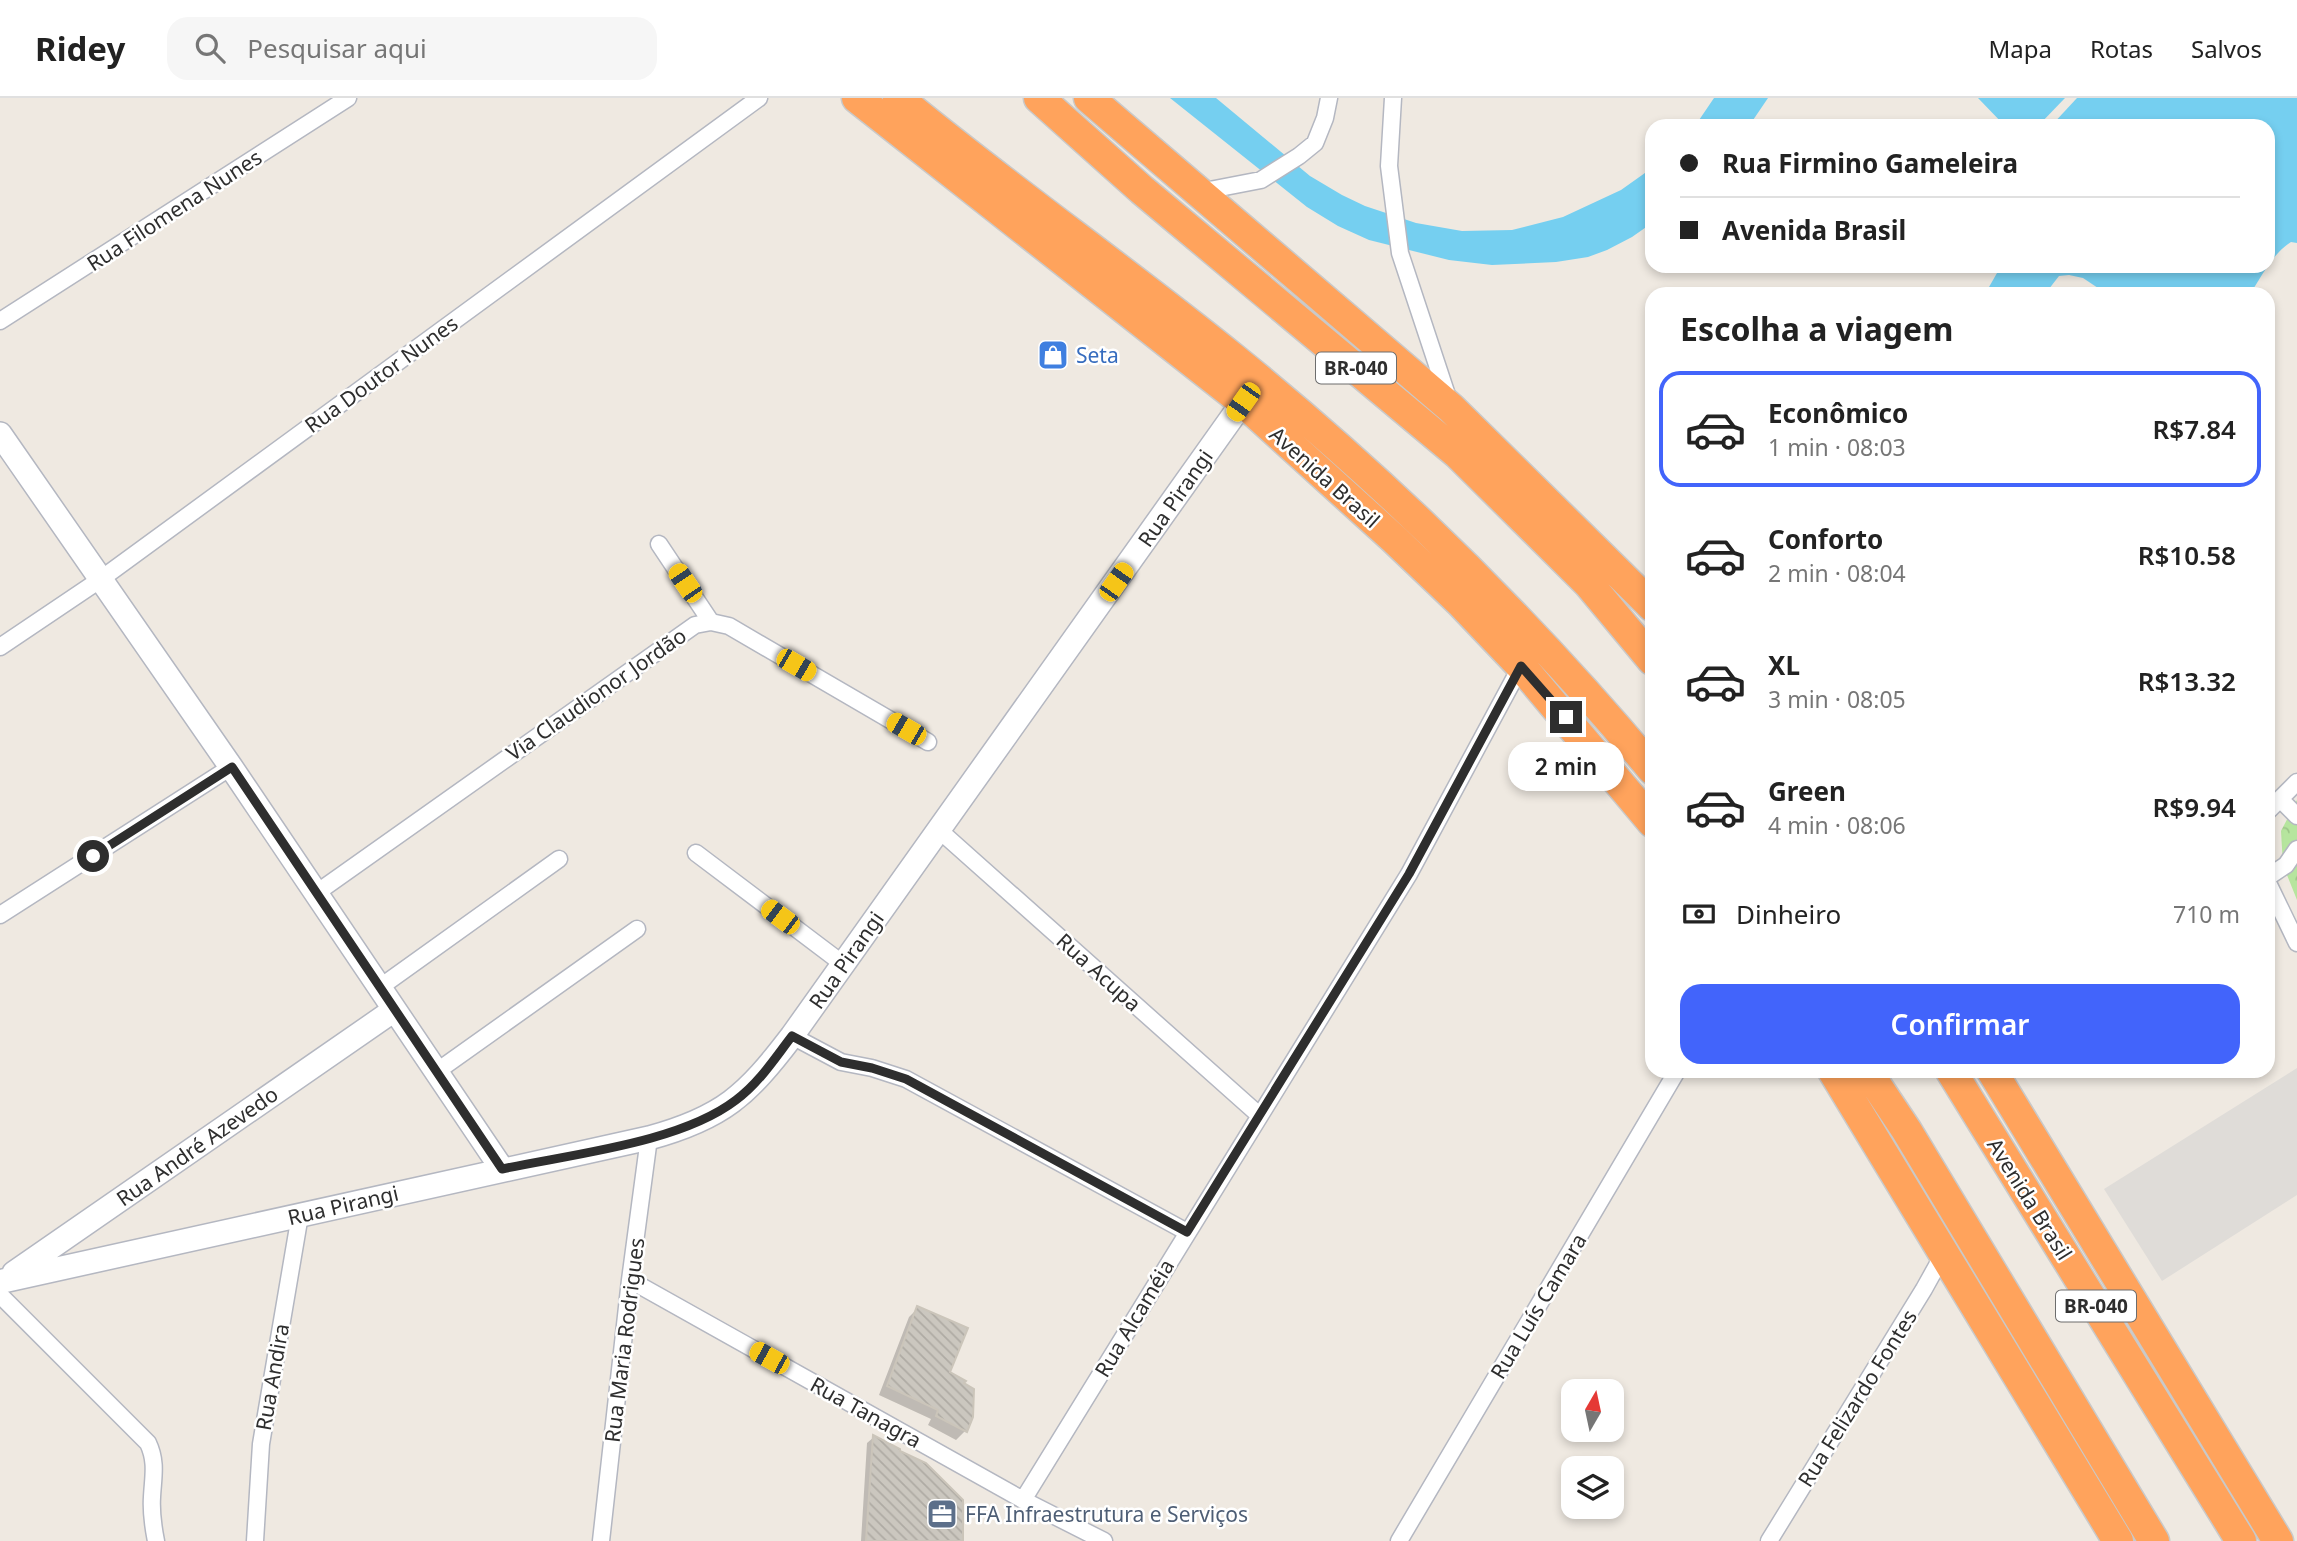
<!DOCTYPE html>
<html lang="pt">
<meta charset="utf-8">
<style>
:root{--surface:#fff;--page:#f6f6f6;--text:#222;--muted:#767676;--line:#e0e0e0;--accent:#4264fb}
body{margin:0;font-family:"Noto Sans",sans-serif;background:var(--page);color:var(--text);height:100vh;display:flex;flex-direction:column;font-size:26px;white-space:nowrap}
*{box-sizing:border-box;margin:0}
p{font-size:23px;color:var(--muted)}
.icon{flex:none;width:38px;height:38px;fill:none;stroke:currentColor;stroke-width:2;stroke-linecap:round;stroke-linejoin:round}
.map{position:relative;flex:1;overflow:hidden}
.panel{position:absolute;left:1645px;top:189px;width:630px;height:791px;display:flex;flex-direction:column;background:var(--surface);border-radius:21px;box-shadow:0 4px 10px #0003}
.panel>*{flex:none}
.top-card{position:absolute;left:1645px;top:21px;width:630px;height:154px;border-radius:21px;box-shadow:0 4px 10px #0003;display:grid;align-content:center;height:154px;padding:0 35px;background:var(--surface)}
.needle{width:46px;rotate:9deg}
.buttons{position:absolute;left:1561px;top:1281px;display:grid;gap:14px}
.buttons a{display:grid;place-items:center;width:63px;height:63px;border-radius:14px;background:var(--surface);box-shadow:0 4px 10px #0003;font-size:35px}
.end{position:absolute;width:32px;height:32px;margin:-16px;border:9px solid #2e2e2e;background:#fff;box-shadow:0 0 0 4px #fff}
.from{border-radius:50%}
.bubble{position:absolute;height:49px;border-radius:21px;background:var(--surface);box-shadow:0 4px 10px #0003;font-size:23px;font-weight:600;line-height:49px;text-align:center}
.car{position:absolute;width:21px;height:42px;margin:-21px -10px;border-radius:9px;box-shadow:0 0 5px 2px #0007;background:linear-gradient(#f5c518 24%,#345 0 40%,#f5c518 0 76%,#345 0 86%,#f5c518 0)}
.top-card b{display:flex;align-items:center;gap:24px;height:66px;font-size:26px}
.top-card b+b{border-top:2px solid var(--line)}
.top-card i{width:18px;height:18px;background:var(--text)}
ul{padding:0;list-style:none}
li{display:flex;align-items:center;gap:21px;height:116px;margin:0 14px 10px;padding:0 21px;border:4px solid transparent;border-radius:21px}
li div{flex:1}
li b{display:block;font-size:26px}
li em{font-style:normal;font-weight:600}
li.current{border-color:var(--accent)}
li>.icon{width:63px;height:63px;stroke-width:1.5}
h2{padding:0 35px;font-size:32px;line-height:84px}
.pay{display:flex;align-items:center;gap:18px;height:77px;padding:0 35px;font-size:26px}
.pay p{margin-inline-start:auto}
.button{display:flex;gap:14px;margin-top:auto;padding:14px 35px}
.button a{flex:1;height:80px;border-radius:21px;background:var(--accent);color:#fff;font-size:28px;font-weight:600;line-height:80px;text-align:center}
header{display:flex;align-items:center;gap:42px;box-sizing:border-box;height:98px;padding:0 35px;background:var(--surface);border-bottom:2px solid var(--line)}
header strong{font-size:33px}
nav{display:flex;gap:38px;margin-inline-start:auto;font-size:24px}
.search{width:490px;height:63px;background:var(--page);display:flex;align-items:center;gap:18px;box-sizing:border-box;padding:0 24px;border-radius:21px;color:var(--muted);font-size:26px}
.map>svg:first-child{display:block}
.park{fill:url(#park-crowns)}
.plaza{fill:#dfdcd8}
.water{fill:#75cff0}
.pier{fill:#efe9e1}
.shadow{fill:#0003}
.building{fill:url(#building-back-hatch);stroke:#cbc5ba;stroke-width:2}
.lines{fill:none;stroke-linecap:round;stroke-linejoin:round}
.street-casing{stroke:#b4b7c1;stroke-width:19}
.secondary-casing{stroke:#b4b7c1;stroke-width:26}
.highway-casing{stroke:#c9c9c9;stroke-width:33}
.street{stroke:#fff;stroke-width:16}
.secondary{stroke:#fff;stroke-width:23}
.highway{stroke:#ffa35c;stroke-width:30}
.route{stroke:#2e2e2e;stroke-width:9}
.labels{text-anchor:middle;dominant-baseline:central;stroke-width:5;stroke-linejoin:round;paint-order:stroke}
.shield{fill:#fff;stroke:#6d6d6d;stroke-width:2}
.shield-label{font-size:19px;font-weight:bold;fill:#2e2e2e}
.street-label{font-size:21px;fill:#2e2e2e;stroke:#fff}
.shop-label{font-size:21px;fill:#366cbe;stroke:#fff;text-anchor:start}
.service-label{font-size:21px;fill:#4e5e75;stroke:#fff;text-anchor:start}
</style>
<header>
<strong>Ridey</strong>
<div class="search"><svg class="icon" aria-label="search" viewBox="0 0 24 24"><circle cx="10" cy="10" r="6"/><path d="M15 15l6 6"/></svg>Pesquisar aqui</div>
<nav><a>Mapa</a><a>Rotas</a><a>Salvos</a></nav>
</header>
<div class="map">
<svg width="2297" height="1443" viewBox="0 0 2297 1443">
<defs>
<pattern id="park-crowns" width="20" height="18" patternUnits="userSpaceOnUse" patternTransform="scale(1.75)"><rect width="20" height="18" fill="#b6e59e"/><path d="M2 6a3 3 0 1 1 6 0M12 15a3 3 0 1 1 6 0" fill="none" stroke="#9dc588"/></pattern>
<pattern id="building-back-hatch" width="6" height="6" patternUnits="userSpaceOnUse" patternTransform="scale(1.75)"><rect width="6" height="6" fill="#cbc7bf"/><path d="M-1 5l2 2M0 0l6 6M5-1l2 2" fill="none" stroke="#afaba4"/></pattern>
</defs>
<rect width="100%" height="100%" fill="#efe9e1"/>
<path class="park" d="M2297 702V802L2283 767 2281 733Z"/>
<path class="plaza" d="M2297 970V1097L2162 1183 2104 1091Z"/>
<path class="water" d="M1170 0H1216L1310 78 1342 97 1365 108 1416 125 1462 133 1512 132 1563 119 1621 92 1652 70V125L1632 139 1607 152 1588 159 1556 164 1492 167 1449 162 1369 142 1338 128 1307 109Z
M1714 0H1768L1749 28H1695Z
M1978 0H2297V145L2291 144C2273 155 2262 178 2250 196H2107L2083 180 2069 177 2059 178 2045 196H1985L2001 168H2268V28H2005Z"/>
<path class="pier" d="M2065 0H2077L2051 28H2038Z"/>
<path class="shadow" d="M918 1210 948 1274 965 1333 956 1342 928 1327 931 1321 879 1297 909 1219Z
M874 1339 961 1443H861L867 1345Z"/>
<path class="building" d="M917 1208 968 1230 950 1274 966 1283 964 1285 974 1291 973 1319 967 1334 936 1318 938 1312 887 1288Z
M873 1337 900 1351V1353L926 1365 963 1402V1443H866Z"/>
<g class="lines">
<g class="street-casing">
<path id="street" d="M1393 0 1389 68 1400 155 1448 300
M1199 94 1261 82 1299 58 1315 45 1325 20 1329 0
M0 223 348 0
M659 446 711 524
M0 549 101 481 759 0
M2281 702 2297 718
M2268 713 2297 684
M939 732 1259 1017
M696 755 843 866
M2268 779 2286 767 2297 751
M2268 785 2297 845
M315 796 695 527 711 524 729 528 928 644
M0 817 231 669
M379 890 559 761
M792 938 841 964 872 970 906 981 1187 1134
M436 974 637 831
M630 1182 1023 1402 1104 1443
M0 1197 148 1345C157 1364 153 1379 152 1399 151 1414 153 1428 156 1443
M1023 1402 1409 776 1521 568
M255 1443 261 1346 300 1117
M601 1443 630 1182 649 1040
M1399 1443 1677 973
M1769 1443 1924 1191 1944 1155"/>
</g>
<g class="secondary-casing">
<path id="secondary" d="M0 336 231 669 502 1071
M14 1175 394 912
M3 1183 649 1040C723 1020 747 997 792 938L1243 304"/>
</g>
<g class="highway-casing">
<path id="highway" d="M857 0 1243 304 1394 441 1461 505 1521 568 1652 724
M898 0C1007 90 1123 171 1233 260 1385 383 1526 521 1652 671
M1039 0 1142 92 1458 356 1588 485 1652 562
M1089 0 1451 310 1652 508
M1833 973 2118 1443
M1867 973 1907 1033 2154 1443
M1951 973 2241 1443
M1992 973 2278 1443"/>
</g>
<use href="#street" class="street"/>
<use href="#secondary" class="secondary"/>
<use href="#highway" class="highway"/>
</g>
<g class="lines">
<path class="route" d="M93 758 232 669 502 1071C572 1056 680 1045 736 1002 759 985 775 960 792 938L841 964 872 970 906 981 1187 1134 1409 776 1521 568 1566 619"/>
</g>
<defs>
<g id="shop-square" transform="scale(1.575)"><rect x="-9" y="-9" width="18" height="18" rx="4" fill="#3f7fe0" stroke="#fff"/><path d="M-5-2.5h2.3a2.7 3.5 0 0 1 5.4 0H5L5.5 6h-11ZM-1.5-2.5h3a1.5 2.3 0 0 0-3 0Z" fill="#fff"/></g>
<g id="office-square" transform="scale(1.575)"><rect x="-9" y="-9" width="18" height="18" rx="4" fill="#5c6f8a" stroke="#fff"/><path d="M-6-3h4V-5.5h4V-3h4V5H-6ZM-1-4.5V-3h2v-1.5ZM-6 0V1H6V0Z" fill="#fff"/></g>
</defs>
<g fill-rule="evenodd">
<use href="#shop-square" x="1053" y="257"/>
<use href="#office-square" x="942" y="1416"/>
</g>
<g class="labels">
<g class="shield">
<rect x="1316" y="254.5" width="80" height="31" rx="5"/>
<rect x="2056" y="1192.5" width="80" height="31" rx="5"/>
</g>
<g class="shield-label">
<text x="1356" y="270">BR-040</text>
<text x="2096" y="1208">BR-040</text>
</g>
<g class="street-label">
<text transform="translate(174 112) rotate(-33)">Rua Filomena Nunes</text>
<text transform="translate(381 276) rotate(-36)">Rua Doutor Nunes</text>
<text transform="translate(1325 379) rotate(42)">Avenida Brasil</text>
<text transform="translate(1175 400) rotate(-55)">Rua Pirangi</text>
<text transform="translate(596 596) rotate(-35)">Via Claudionor Jordão</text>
<text transform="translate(846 862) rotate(-55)">Rua Pirangi</text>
<text transform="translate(1099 874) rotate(42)">Rua Acupa</text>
<text transform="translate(197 1048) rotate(-35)">Rua André Azevedo</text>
<text transform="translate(2030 1101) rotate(58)">Avenida Brasil</text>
<text transform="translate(343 1107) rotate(-13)">Rua Pirangi</text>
<text transform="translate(1538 1208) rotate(-59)">Rua Luís Camara</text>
<text transform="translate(1134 1220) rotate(-59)">Rua Alcaméia</text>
<text transform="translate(624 1242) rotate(-83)">Rua Maria Rodrigues</text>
<text transform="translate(272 1279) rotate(-80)">Rua Andira</text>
<text transform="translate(1857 1300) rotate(-58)">Rua Felizardo Fontes</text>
<text transform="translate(866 1314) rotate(29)">Rua Tanagra</text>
</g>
<g class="shop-label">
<text x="1076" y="257">Seta</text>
</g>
<g class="service-label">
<text x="965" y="1416">FFA Infraestrutura e Serviços</text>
</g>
</g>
</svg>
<div class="buttons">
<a><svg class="needle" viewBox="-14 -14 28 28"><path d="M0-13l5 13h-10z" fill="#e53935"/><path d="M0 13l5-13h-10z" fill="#767676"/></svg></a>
<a><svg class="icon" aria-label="layers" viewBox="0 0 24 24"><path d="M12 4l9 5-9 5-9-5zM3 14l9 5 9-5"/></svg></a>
</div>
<i class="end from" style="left:93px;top:758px"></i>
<i class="end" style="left:1566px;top:619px"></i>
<div class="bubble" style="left:1508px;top:644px;width:116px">2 min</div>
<i class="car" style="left:1243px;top:304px;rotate:215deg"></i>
<i class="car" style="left:1116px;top:484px;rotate:35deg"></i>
<i class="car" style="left:685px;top:485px;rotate:326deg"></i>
<i class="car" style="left:796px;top:567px;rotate:120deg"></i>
<i class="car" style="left:906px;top:631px;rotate:300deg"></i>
<i class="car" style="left:780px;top:819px;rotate:307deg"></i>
<i class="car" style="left:769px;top:1260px;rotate:299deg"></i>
<div class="top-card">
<b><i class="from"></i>Rua Firmino Gameleira</b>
<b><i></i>Avenida Brasil</b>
</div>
<section class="panel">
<h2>Escolha a viagem</h2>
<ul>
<li class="current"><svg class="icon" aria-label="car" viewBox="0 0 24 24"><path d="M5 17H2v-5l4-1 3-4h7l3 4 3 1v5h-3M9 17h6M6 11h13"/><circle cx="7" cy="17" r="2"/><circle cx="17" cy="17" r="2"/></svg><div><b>Econômico</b><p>1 min · 08:03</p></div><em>R$7.84</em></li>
<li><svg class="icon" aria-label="car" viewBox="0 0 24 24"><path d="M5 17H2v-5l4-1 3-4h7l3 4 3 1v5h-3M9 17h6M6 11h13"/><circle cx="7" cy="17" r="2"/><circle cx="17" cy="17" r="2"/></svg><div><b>Conforto</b><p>2 min · 08:04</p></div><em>R$10.58</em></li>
<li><svg class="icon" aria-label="car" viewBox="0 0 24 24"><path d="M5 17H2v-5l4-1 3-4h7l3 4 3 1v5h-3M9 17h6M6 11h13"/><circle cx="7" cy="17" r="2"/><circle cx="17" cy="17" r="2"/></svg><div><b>XL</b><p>3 min · 08:05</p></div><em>R$13.32</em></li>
<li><svg class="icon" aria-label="car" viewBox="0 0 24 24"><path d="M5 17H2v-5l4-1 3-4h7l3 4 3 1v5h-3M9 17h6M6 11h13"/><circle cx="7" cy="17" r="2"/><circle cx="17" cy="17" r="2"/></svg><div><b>Green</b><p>4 min · 08:06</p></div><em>R$9.94</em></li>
</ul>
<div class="pay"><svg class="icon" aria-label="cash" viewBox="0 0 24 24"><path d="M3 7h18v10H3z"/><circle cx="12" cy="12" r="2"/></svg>Dinheiro<p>710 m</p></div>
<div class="button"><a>Confirmar</a></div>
</section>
</div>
